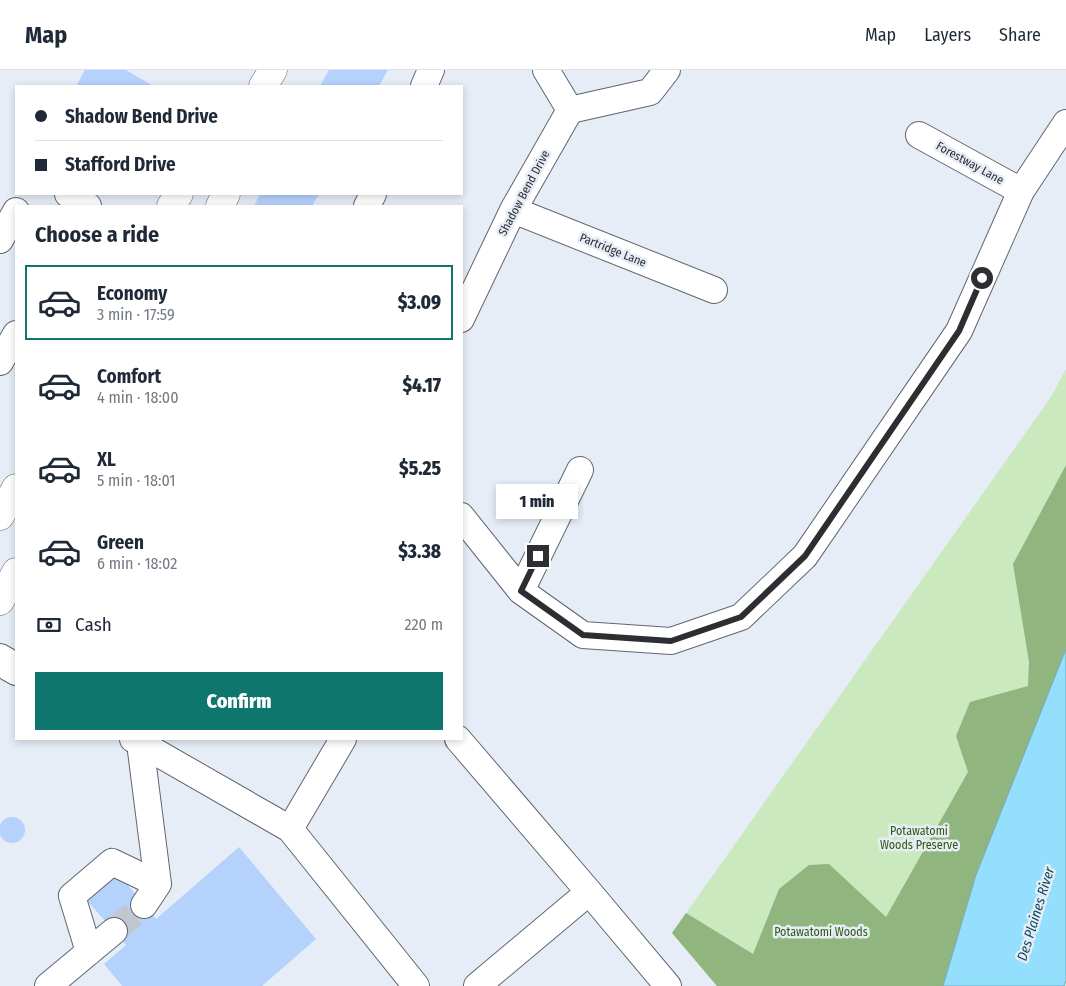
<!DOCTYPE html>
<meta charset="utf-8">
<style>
:root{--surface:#fff;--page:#f6f6f7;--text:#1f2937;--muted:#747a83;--line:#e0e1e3;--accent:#0f766e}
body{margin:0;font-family:"Fira Sans Condensed",sans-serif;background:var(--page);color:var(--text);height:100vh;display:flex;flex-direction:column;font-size:19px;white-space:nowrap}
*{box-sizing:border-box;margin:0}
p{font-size:16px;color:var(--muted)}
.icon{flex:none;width:28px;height:28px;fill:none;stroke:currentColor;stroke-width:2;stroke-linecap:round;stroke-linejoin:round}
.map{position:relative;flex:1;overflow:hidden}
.panel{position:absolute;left:15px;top:135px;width:448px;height:535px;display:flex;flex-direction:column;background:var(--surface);border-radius:0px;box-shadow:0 2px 8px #0003}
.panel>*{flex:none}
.guide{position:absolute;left:15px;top:15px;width:448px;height:110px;border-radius:0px;box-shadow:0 2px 8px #0003;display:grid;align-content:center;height:110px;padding:0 20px;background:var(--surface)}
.end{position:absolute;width:22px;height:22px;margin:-11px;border:6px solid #2c2e32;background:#fff;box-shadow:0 0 0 2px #fff}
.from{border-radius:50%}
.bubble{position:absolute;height:35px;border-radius:0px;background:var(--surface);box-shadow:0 2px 8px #0003;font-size:16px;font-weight:800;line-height:35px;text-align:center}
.guide b{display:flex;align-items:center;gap:18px;height:48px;font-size:19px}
.guide b+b{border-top:1px solid var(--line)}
.guide i{width:12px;height:12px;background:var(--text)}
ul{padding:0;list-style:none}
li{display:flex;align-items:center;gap:15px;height:75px;margin:0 10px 8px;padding:0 10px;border:2px solid transparent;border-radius:0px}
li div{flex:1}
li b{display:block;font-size:19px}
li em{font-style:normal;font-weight:800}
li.on{border-color:var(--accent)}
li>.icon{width:45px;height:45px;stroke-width:1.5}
h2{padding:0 20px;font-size:22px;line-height:60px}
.pay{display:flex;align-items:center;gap:12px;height:55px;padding:0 20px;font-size:19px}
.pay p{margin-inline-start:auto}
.cta{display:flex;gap:10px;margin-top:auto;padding:10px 20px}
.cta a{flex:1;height:58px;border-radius:0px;background:var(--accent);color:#fff;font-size:20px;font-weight:800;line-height:58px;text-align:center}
header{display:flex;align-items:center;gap:30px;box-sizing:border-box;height:70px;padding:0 25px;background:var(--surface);border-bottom:1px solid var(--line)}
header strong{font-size:24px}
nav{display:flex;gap:28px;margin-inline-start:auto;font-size:18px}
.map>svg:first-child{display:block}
.green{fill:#cbe9be}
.forest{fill:#90b57f}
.water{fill:#94dffe;stroke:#75aac1}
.building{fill:#b5d2fd}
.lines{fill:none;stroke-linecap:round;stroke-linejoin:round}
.minor-tunnel{stroke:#c1c7d0;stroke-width:26;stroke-dasharray:26 13;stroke-linecap:butt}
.minor-casing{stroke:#60666f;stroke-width:28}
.major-casing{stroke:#60666f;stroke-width:29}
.minor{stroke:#fff;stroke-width:26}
.major{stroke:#fff;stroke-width:28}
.route{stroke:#2c2e32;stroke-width:6}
.labels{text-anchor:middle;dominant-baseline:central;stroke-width:5;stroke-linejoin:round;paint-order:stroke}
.street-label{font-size:12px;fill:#2c2e32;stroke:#e6edf7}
.park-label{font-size:12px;fill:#2d5a0c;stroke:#e6edf7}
.water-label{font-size:14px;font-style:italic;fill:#084a5f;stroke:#e6edf7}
</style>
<header>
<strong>Map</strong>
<nav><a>Map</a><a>Layers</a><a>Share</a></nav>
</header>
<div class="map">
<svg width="1066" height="916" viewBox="0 0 1066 916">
<rect width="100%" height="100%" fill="#e6edf7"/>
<path class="green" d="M1066 299V916H717L672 863 1051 327Z"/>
<path class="forest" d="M1066 395V579L976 805 943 916H717L672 863 686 843 753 884 779 819 809 795 829 794 886 847 968 702 956 666 970 632 1028 616 1029 592 1013 494Z"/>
<path class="water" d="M1066 579V910L1064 916H943L976 805Z"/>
<path class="building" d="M85 0H126L153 16H76Z
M329 0H388L379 16H320Z
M260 124H319L312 136H254Z
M-1 760a13 13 0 1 1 26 0a13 13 0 1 1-26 0Z
M239 777 316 869 262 916H122L104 894 126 875 84 827 116 801 156 849Z"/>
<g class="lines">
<path class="minor-tunnel" d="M114 861 144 835"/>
<g class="minor-casing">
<path id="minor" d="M424 16 431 0
M570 40 650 22 667 0
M919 65 1021 121
M68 124 88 136
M367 136 373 124
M513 140 714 220
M0 170 16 141
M461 249 513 140 570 40 546 0
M0 292 16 264
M461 446 521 521 583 565 671 571 741 547 805 486 959 261 1021 121 1066 53
M521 521 580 400
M0 587 7 591 9 598 16 602
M133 669 290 759 416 916
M458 669 589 822 668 916
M140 673 158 814 144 835
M290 759 343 669
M89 882 72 826 112 792 158 814
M48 916 114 861
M477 916 589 822"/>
</g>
<g class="major-casing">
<path id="major" d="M263 16 273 0
M171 136 179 124
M220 136 226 124
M0 446 16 418
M0 531 16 502"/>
</g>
<use href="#minor" class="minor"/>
<use href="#major" class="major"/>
</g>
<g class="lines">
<path class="route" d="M538 486 521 521 583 565 671 571 741 547 805 486 959 261 982 208"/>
</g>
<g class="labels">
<g class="street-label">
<text transform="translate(970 93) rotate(29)">Forestway Lane</text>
<text transform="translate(524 123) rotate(-62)">Shadow Bend Drive</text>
<text transform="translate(613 180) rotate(22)">Partridge Lane</text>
</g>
<g class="park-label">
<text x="919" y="761">Potawatomi<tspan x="919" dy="14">Woods Preserve</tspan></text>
<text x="821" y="862">Potawatomi Woods</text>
</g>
<g class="water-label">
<text transform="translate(1036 844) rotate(-73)">Des Plaines River</text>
</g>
</g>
</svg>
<i class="end from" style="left:982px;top:208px"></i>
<i class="end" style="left:538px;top:486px"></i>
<div class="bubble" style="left:496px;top:414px;width:82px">1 min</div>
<div class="guide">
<b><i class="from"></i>Shadow Bend Drive</b>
<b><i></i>Stafford Drive</b>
</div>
<section class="panel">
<h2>Choose a ride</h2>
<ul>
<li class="on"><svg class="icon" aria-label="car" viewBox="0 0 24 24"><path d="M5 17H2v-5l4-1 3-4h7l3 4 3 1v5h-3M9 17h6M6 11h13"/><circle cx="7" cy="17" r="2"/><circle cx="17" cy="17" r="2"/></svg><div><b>Economy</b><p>3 min · 17:59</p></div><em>$3.09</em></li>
<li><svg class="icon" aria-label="car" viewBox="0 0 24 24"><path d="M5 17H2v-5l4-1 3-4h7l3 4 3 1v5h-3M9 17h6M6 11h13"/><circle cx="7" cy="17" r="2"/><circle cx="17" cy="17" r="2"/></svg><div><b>Comfort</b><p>4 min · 18:00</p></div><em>$4.17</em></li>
<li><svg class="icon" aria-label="car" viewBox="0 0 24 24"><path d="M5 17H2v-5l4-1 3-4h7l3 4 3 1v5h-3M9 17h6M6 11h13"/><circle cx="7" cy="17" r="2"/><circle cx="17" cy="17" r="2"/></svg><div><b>XL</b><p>5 min · 18:01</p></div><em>$5.25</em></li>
<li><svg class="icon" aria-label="car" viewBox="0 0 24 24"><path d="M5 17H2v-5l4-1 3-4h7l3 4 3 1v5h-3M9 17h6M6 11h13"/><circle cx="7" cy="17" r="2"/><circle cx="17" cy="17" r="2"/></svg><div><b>Green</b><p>6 min · 18:02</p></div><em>$3.38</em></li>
</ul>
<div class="pay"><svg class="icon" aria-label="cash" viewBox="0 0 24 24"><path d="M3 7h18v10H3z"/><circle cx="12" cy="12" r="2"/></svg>Cash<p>220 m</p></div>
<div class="cta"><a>Confirm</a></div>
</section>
</div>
